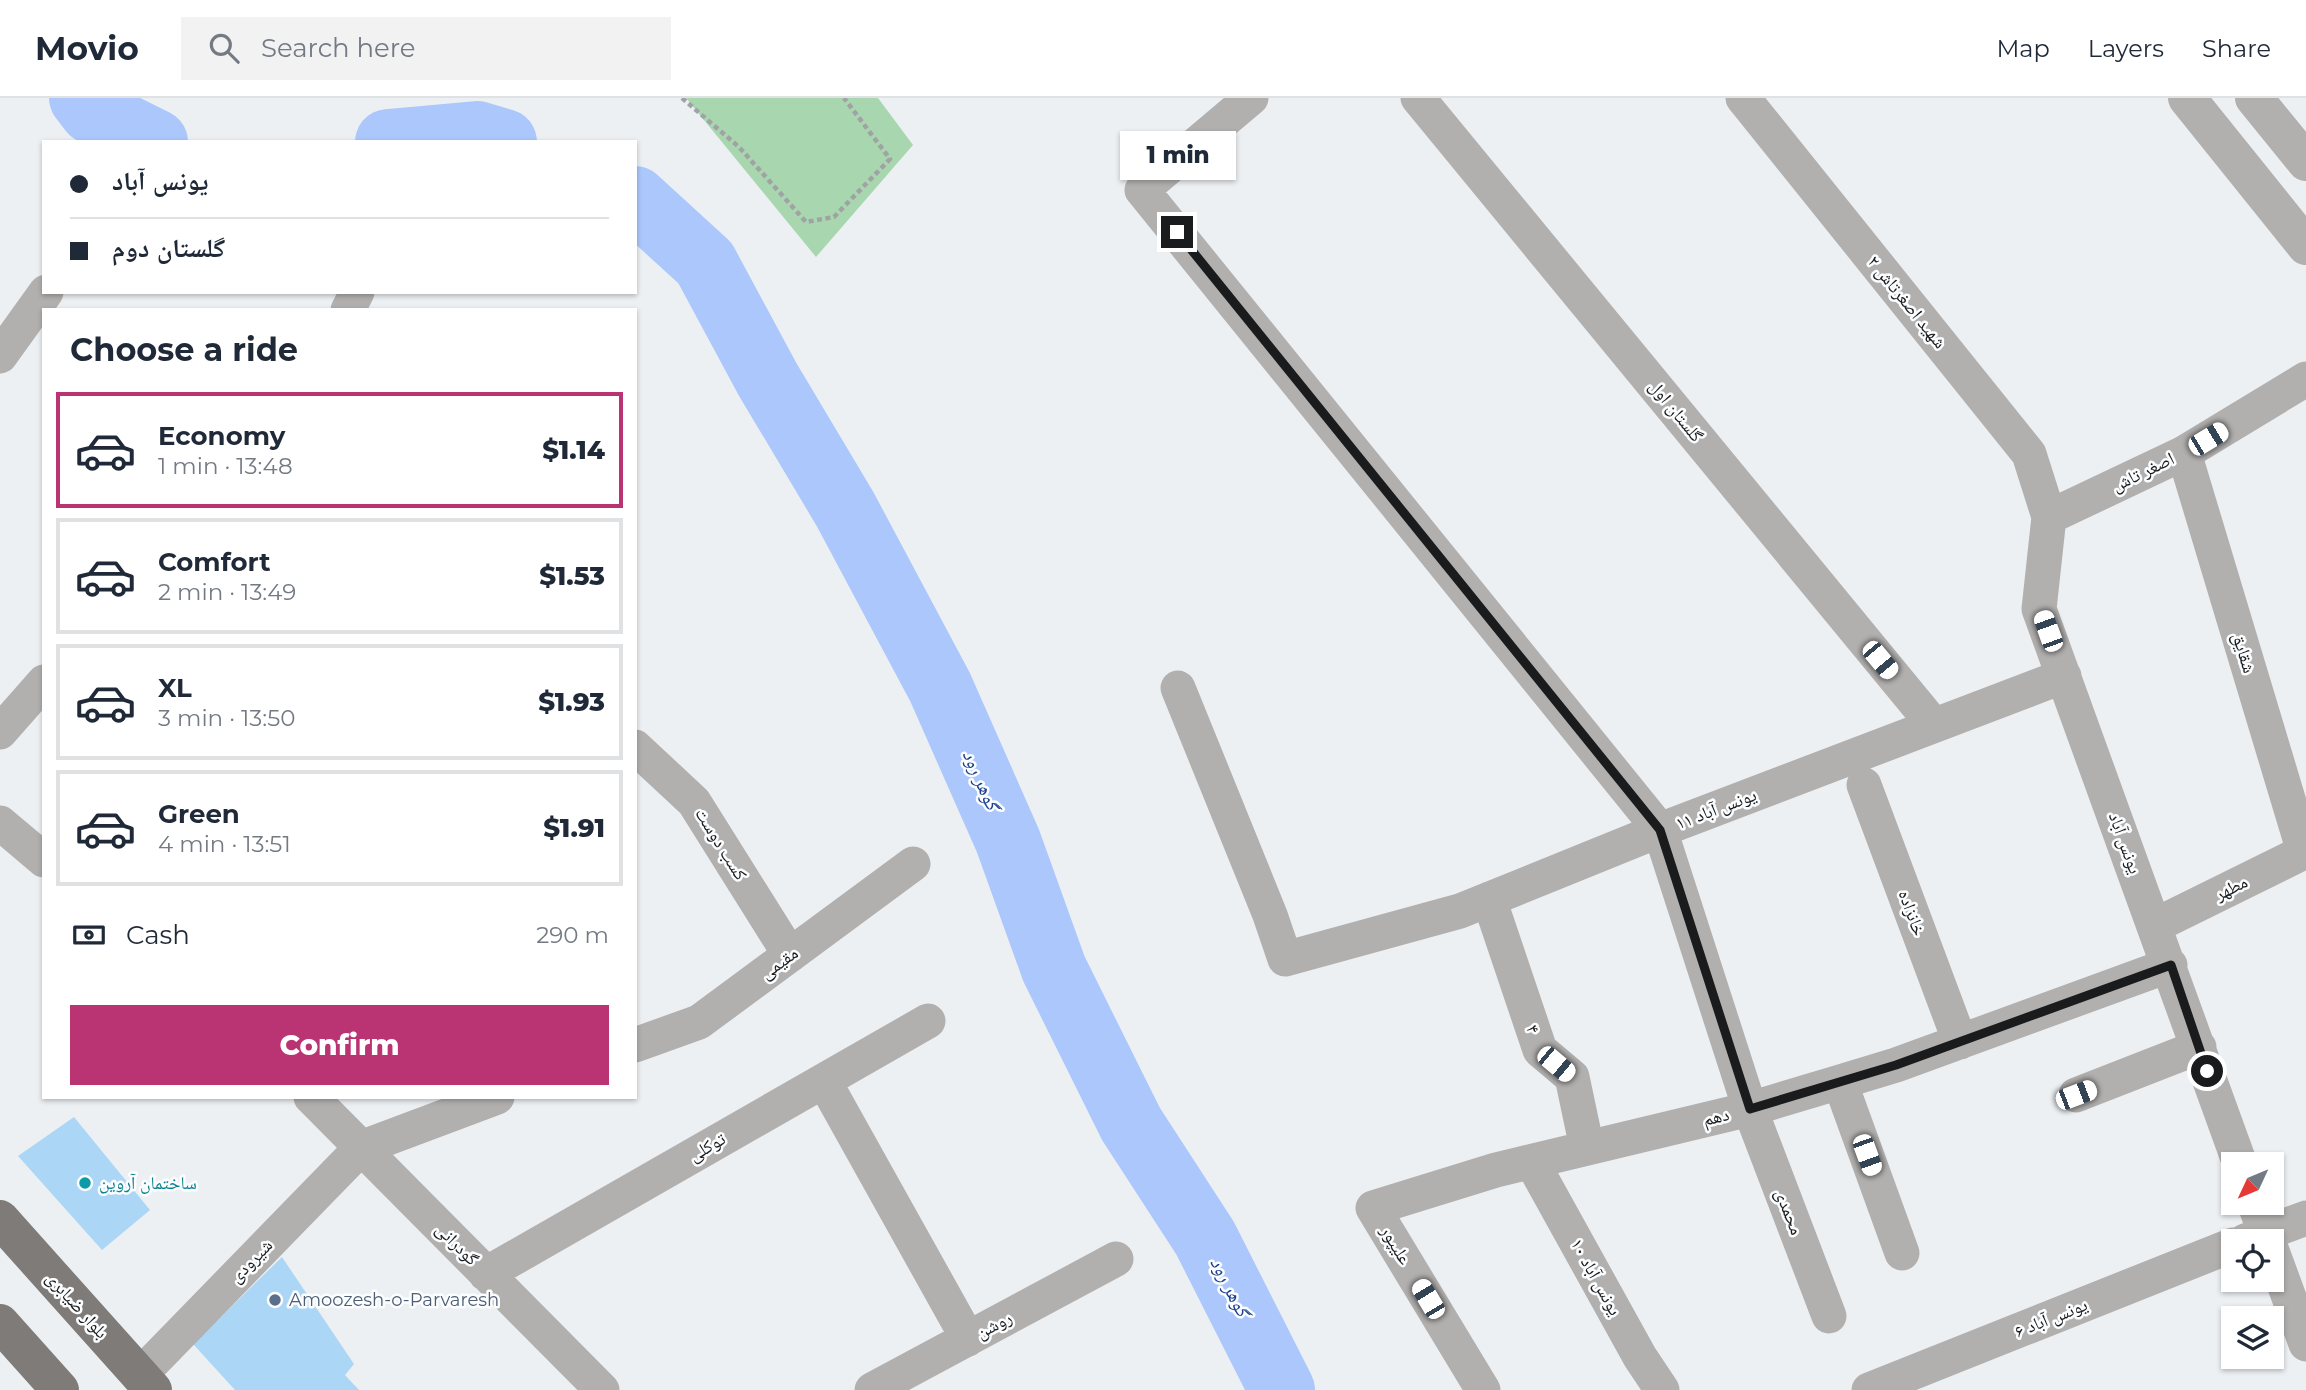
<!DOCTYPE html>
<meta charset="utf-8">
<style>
:root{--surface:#fff;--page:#f2f2f3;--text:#1f2937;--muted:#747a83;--line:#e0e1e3;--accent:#ba3373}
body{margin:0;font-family:Montserrat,"Noto Naskh Arabic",sans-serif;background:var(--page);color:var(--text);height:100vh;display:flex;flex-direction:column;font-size:26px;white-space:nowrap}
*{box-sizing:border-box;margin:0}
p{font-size:23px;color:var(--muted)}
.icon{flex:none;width:38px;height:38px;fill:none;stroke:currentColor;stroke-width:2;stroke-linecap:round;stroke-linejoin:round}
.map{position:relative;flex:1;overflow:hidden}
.side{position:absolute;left:42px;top:210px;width:595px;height:791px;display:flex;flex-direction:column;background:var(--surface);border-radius:0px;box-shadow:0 2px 5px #0004}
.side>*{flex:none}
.top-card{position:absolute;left:42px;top:42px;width:595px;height:154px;border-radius:0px;box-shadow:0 2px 5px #0004;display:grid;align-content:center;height:154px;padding:0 28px;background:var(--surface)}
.needle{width:46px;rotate:226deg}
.fabs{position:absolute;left:2221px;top:1054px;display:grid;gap:14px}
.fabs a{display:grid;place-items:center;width:63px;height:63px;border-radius:0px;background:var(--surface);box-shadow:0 2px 5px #0004;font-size:35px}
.end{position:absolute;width:32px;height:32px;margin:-16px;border:9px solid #1a1b1c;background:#fff;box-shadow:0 0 0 4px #fff}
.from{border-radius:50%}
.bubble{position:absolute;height:49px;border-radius:0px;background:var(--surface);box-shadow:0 2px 5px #0004;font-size:23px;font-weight:800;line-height:49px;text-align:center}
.car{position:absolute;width:21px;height:42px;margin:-21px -10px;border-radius:9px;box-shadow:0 0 5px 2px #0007;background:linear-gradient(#fff 24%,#345 0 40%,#fff 0 76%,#345 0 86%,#fff 0)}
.top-card b{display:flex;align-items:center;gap:24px;height:66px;font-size:26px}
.top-card b+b{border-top:2px solid var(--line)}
.top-card i{width:18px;height:18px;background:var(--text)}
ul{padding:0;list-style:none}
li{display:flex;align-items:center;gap:21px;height:116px;margin:0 14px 10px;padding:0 14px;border:4px solid var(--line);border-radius:0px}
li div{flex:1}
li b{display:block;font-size:26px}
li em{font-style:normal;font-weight:800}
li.on{border-color:var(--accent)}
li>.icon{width:63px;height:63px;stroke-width:1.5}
h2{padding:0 28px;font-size:32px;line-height:84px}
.pay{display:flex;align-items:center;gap:18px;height:77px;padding:0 28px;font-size:26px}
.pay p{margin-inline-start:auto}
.cta{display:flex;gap:14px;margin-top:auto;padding:14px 28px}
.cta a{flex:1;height:80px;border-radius:0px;background:var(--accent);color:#fff;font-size:28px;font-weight:800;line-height:80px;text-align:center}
header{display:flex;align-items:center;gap:42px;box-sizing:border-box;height:98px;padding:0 35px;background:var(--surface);border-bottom:2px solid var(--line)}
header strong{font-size:33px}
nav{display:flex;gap:38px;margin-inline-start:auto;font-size:24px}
.search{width:490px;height:63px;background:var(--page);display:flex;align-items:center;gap:18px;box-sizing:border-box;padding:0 24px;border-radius:0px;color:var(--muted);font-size:26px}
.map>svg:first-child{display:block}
.green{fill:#a7d6af}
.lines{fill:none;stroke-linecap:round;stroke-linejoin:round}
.river{stroke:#abc7fc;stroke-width:66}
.building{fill:#acd6f5}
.path{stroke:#a0a2a4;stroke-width:4.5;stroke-dasharray:5 3.5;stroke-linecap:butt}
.minor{stroke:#b2b0af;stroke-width:35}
.tertiary{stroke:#b2b0af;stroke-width:38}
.primary{stroke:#7e7b79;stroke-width:38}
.route{stroke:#1a1b1c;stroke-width:9}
.culture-dot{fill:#0f9aa8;stroke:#fbfdff;stroke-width:2.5}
.service-dot{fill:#5c6f8a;stroke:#fbfdff;stroke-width:2.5}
.labels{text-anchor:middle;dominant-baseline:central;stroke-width:5;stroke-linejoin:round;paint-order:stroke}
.street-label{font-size:18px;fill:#1a1b1c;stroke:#fbfdff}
.culture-label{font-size:18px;fill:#0d838f;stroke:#fbfdff;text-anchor:start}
.service-label{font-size:18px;fill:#4e5e75;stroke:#fbfdff;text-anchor:start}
.water-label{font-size:19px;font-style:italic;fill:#1d408b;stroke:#fbfdff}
</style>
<header>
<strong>Movio</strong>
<div class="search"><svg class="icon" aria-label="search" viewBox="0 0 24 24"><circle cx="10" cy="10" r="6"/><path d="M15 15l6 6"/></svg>Search here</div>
<nav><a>Map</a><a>Layers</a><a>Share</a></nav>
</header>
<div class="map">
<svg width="2306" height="1292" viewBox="0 0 2306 1292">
<rect width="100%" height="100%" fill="#edf0f3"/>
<path class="green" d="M686 0H878L913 47 816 159Z"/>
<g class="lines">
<path class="river" d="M82 0 92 13 155 44
M388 44 477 36 504 44
M635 101 705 165 768 282 845 411 940 589 1008 743 1054 871 1131 1026 1205 1140 1282 1292"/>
</g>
<path class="building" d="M74 1019 150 1112 102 1152 18 1058Z
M282 1159 354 1266 345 1277 359 1292H235L193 1246Z"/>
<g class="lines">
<path class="path" d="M682 0 739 49 806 124 834 119 890 61 844 0"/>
<path class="minor" d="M1251 0 1142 92 1660 732 1750 1011 1829 1218
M1418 0 1933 626
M1743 0 2029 356 2049 419 2039 511 2240 1066
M348 212 357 194
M0 258 46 194
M2184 355 2304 754
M2049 419 2184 355 2306 281
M1178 590 1270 817 1285 861 1460 813 1660 732 2064 578
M0 634 44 584
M635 649 694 704 790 857
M1864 687 1960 944
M0 725 44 762
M1489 801 1540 952 1572 979 1587 1050
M2156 827 2306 753
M635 947 699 924 913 766
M824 983 968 1241
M1840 984 1902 1155
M2076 997 2199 949
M311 999 602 1292
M1532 1064 1640 1259 1662 1292
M2254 1104 2268 1143
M2245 1143 2306 1120
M2272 1153 2306 1246
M486 1176 928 923
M140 1277 361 1050 497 999
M872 1292 1116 1161
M1483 1292 1373 1110 1496 1072 1750 1011 1840 984 1896 967 2170 867
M1869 1292 2233 1147"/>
<path class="tertiary" d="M2187 0 2306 148
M2254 0 2306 64"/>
<path class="primary" d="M0 1121 153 1292
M0 1225 60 1292"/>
</g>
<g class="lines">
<path class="route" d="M1177 134 1660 732 1750 1011 1896 967 2171 867 2207 973"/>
</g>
<circle class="culture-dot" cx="85" cy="1085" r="7"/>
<circle class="service-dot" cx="275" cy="1202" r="7"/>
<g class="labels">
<g class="street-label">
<text transform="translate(1907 204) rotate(51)">شهید اصغرتاش ۲</text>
<text transform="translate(1676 313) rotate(51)">گلستان اول</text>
<text transform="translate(2143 374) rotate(-26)">اصغر تاش</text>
<text transform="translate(2244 555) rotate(73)">شقایق</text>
<text transform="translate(1716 711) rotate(-21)">یونس آباد ۱۱</text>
<text transform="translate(2125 745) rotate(70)">یونس آباد</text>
<text transform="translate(721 746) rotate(58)">کسب دوست</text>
<text transform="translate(2231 790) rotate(-26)">مطهر</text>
<text transform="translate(1912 815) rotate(70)">خانزاده</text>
<text transform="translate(779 865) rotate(-36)">مقیمی</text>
<text transform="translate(1533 931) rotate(71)">۴</text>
<text transform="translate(1716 1019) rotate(-14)">دهم</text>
<text transform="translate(707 1049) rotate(-30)">توکلی</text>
<text transform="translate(1789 1114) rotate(69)">محمدی</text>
<text transform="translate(457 1146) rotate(45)">گودرانی</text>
<text transform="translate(1396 1147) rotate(59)">علیپور</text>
<text transform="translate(251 1163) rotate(-46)">شیرودی</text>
<text transform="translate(1596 1179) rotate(61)">یونس آباد ۱۰</text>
<text transform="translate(77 1207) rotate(48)">بلوار ضیابری</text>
<text transform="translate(2051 1220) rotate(-22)">یونس آباد ۶</text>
<text transform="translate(994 1227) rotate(-28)">روشن</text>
</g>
<g class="culture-label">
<text x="99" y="1085">ساختمان آروین</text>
</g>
<g class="service-label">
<text x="289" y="1202">Amoozesh-o-Parvaresh</text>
</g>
<g class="water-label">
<text transform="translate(981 682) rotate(66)">گوهر رود</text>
<text transform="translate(1230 1189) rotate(63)">گوهر رود</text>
</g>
</g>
</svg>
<div class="fabs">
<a><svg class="needle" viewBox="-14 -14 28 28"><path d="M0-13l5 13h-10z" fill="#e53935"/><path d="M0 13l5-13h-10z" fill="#747a83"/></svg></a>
<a><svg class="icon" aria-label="locate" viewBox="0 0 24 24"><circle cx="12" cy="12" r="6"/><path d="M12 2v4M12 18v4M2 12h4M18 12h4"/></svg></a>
<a><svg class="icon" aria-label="layers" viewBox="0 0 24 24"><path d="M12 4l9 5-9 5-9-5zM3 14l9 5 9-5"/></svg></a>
</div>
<i class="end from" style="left:2207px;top:973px"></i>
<i class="end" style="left:1177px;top:134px"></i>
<div class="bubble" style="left:1120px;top:33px;width:116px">1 min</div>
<i class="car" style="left:2208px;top:341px;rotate:59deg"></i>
<i class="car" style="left:2048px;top:533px;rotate:340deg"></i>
<i class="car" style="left:1880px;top:562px;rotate:140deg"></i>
<i class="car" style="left:1556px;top:966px;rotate:130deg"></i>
<i class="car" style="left:2076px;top:997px;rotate:69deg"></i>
<i class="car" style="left:1867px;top:1057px;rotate:160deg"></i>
<i class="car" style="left:1428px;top:1201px;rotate:329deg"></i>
<div class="top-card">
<b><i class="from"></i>یونس آباد</b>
<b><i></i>گلستان دوم</b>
</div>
<section class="side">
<h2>Choose a ride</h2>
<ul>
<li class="on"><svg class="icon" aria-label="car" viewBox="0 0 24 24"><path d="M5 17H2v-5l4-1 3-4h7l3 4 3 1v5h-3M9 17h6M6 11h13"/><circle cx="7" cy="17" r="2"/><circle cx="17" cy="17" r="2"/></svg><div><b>Economy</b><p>1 min · 13:48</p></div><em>$1.14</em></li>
<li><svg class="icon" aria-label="car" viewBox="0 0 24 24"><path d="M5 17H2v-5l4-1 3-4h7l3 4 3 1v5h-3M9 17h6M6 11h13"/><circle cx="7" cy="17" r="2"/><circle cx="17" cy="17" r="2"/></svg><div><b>Comfort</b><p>2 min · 13:49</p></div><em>$1.53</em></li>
<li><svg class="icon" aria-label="car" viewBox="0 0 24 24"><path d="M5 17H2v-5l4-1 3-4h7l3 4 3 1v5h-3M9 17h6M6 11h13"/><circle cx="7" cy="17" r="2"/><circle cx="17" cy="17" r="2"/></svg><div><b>XL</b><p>3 min · 13:50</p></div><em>$1.93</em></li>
<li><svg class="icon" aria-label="car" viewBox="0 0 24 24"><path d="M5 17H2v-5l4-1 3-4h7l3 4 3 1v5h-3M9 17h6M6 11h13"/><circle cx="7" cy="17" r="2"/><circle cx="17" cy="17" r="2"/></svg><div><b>Green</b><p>4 min · 13:51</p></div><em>$1.91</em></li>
</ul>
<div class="pay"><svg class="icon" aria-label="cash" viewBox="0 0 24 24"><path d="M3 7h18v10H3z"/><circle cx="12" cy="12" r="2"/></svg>Cash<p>290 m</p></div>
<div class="cta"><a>Confirm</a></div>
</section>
</div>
